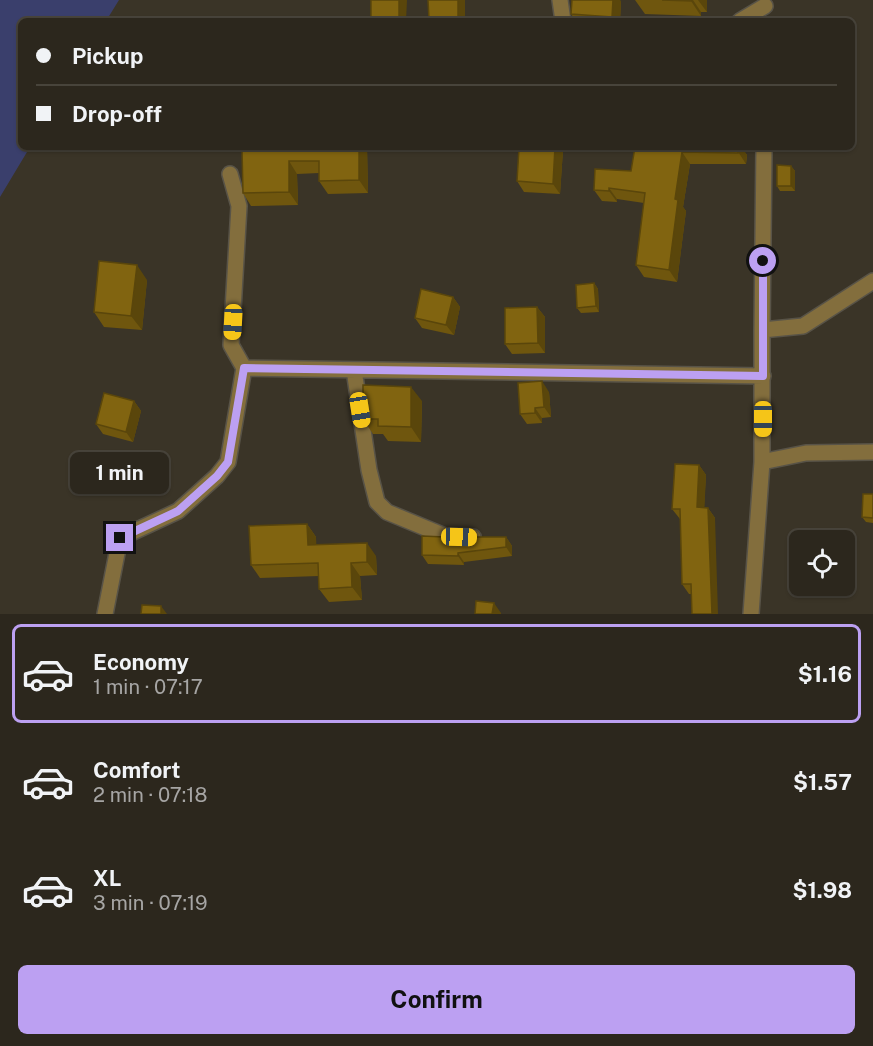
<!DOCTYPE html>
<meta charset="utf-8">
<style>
:root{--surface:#2c271d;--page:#38332a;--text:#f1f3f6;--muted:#a6a5a4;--line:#48443b;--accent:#bca0f2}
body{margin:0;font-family:"Public Sans",sans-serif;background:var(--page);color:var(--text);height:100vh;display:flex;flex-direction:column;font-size:22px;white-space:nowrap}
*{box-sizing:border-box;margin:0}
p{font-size:20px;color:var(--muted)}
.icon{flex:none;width:33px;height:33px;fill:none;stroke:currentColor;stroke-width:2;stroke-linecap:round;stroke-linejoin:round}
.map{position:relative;height:614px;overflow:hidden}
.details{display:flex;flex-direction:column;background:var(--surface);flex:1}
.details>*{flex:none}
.hud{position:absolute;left:18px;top:18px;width:837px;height:132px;border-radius:9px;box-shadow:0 2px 4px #0004,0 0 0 2px var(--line);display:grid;align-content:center;height:132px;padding:0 18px;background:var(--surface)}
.buttons{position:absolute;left:789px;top:530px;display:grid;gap:12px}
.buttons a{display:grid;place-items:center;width:66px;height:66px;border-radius:9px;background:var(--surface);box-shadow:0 2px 4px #0004,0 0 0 2px var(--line);font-size:30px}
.end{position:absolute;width:27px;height:27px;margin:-14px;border:8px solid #bca0f2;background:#111;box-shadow:0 0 0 3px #111}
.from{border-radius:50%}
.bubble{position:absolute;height:42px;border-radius:9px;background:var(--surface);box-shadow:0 2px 4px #0004,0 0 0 2px var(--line);font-size:20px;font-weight:700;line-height:42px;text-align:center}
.car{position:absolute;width:18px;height:36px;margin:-18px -9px;border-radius:8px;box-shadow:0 0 4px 2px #0007;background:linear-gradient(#f5c518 24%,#345 0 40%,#f5c518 0 76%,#345 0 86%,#f5c518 0)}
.hud b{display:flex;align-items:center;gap:21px;height:57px;font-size:22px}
.hud b+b{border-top:2px solid var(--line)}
.hud i{width:15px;height:15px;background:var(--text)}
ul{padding:10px 0 0;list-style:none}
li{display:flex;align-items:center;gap:18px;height:99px;margin:0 12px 9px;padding:0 6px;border:3px solid transparent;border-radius:9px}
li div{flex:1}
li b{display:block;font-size:22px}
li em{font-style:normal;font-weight:700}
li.on{border-color:var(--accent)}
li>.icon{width:54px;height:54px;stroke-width:1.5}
.cta{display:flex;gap:12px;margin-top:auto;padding:12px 18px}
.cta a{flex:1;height:69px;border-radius:9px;background:var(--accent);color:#111;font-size:24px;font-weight:700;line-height:69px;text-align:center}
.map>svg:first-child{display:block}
.green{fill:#3a3f6c}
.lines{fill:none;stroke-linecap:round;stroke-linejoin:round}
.minor-casing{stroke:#585347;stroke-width:18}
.minor{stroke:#836e3d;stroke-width:15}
.wall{fill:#6f560e}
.shaded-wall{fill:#5a460b}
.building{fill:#816410;stroke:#5a460b;stroke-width:1.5}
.route{stroke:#bca0f2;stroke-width:8}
</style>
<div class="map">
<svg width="873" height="614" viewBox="0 0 873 614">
<rect width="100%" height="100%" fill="#3a3427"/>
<path class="green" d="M0 0H119L106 21H21V147H30L0 197Z"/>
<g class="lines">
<g class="minor-casing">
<path id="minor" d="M560 0 563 21
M740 21 765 6
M762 330 803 326 873 281
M244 368 763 376
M354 370 369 470 377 502 387 512 445 536 473 537
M762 462 806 453 873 452
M105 614 120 538 178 511 217 476 228 462 244 368 231 345 239 206 230 174
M751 614 762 462V330L764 147"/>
</g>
<use href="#minor" class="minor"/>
</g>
<path class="wall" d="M371 0 406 21H373L371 19Z
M428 0H465V21H430L429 19Z
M635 0H707V12H701V16L645 14Z
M621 1 620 21H576L571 14Z
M367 147 368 193 328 194 319 181V173L297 174 298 205 251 206 243 193 242 149Z
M525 147H561L563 150 560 194 524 192 517 181Z
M635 147H741L747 155 746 164H690L683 207 686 211 677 282 644 277 636 265 644 203 617 199V202L602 201 594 190 631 171Z
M791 166 795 171V191H780L777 186Z
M147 280 142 330 104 327 94 312Z
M594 283 598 289 599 312 581 313 577 308Z
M453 297 460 307 454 335 422 328 415 318Z
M537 307 545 317V353L512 354 505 344Z
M549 392 551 417 542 418V423L527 424 520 414Z
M134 401 141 411 133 442 103 434 96 424Z
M422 401 421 442 388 441 383 434H373L363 419Z
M699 465 706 475 704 507 708 508 715 518 692 594H689L682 584 680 519 672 509Z
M873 494V523L866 522 862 517Z
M307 524 316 537V545L376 556 377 575 360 576 362 600 329 602 319 589V576L260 578 251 565Z
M506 537 512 546V556L464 562V565L428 564 422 555 467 538Z"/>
<path class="shaded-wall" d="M399 0H407L406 21H400L399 19Z
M458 0H465V21H460L458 19Z
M613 0H620L621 1 620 21H615L612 17Z
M691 0H693L701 12V16L691 1Z
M698 0H707V12Z
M359 147H367L368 193 359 180Z
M555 147H561L563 150 560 194 553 184Z
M735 147H741L747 155 746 164Z
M682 152 690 164 683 207 686 211 677 282 669 270 675 199Z
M289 161 297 174 298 205 289 192Z
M791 166 795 171V191L791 186Z
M609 188 617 199V202L609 191Z
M137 265 147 280 142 330 131 316Z
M594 283 598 289 599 312 596 306Z
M453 297 460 307 454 335 446 325Z
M537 307 545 317V353L538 343Z
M542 381 549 392 551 417 544 407Z
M411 387 422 401 421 442 411 427Z
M134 401 141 411 133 442 126 432Z
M535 408 542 418V423L535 413Z
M699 465 706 475 704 517 697 507Z
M708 508 715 518 718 614H712Z
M307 524 316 537 317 558 308 545Z
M506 537 512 546V556L506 547Z
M367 543 376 556 377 575 367 562Z
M458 553 464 562V565L458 556Z
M351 563 360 576 362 600 352 587Z
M494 603 501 613V614H492Z
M161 606 167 614H161Z"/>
<path class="building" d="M371 0H399V19H371Z
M428 0H458V19H429Z
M572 0H613L612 17 571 14Z
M662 0H691V1Z
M274 147H359V180L319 181V161H289V192L243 193 242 149H249V148Z
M525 147H555L553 184 517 181 519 148 525 149Z
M635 147H738V153L682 152 675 199 678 200 669 270 636 265 645 193 609 188V191L594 190 595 169 631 171Z
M777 165 791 166V186H777Z
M99 261 137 265 131 316 94 312Z
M594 283 596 306 577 308 576 285Z
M421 289 453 297 446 325 415 318Z
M537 307 538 343 505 344V308Z
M542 381 544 407 535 408V413L520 414 518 383Z
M363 385 411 387V427L378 426V419H363Z
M104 393 134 401 126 432 96 424Z
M675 464 699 465 697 507 708 508 712 614H692L691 584H682L680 509H672Z
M863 494H873V518L862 517Z
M307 524 308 545 367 543V562L351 563 352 587 319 589 318 563 251 565 249 526Z
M422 536 467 538 472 537H506V547L458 553V556L422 555Z
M476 601 494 603 492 614H475Z
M142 605 161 606V614H141Z"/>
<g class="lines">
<path class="route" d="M120 538 178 511 217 476 228 462 244 368 763 376V261"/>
</g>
</svg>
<div class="buttons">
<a><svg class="icon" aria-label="locate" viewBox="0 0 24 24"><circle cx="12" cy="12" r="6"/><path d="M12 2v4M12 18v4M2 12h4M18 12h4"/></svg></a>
</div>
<i class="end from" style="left:763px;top:261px"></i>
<i class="end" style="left:120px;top:538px"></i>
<div class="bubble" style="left:70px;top:452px;width:99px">1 min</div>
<i class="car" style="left:233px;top:322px;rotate:183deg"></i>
<i class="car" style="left:360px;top:410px;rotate:171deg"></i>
<i class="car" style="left:763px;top:419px;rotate:180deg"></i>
<i class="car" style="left:459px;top:537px;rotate:92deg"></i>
<div class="hud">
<b><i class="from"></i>Pickup</b>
<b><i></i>Drop-off</b>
</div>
</div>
<section class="details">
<ul>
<li class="on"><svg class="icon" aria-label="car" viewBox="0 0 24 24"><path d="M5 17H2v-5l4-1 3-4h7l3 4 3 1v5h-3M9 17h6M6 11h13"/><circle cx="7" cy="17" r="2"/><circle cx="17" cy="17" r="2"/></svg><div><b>Economy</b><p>1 min · 07:17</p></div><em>$1.16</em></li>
<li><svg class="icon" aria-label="car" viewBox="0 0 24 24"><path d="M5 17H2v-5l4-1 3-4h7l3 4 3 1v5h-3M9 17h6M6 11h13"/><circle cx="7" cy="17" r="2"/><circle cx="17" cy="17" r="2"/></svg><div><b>Comfort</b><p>2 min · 07:18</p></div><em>$1.57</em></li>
<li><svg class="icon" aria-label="car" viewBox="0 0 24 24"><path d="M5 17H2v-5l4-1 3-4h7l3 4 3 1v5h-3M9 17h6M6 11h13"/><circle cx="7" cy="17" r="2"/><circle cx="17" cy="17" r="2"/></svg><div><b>XL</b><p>3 min · 07:19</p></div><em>$1.98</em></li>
</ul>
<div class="cta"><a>Confirm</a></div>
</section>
